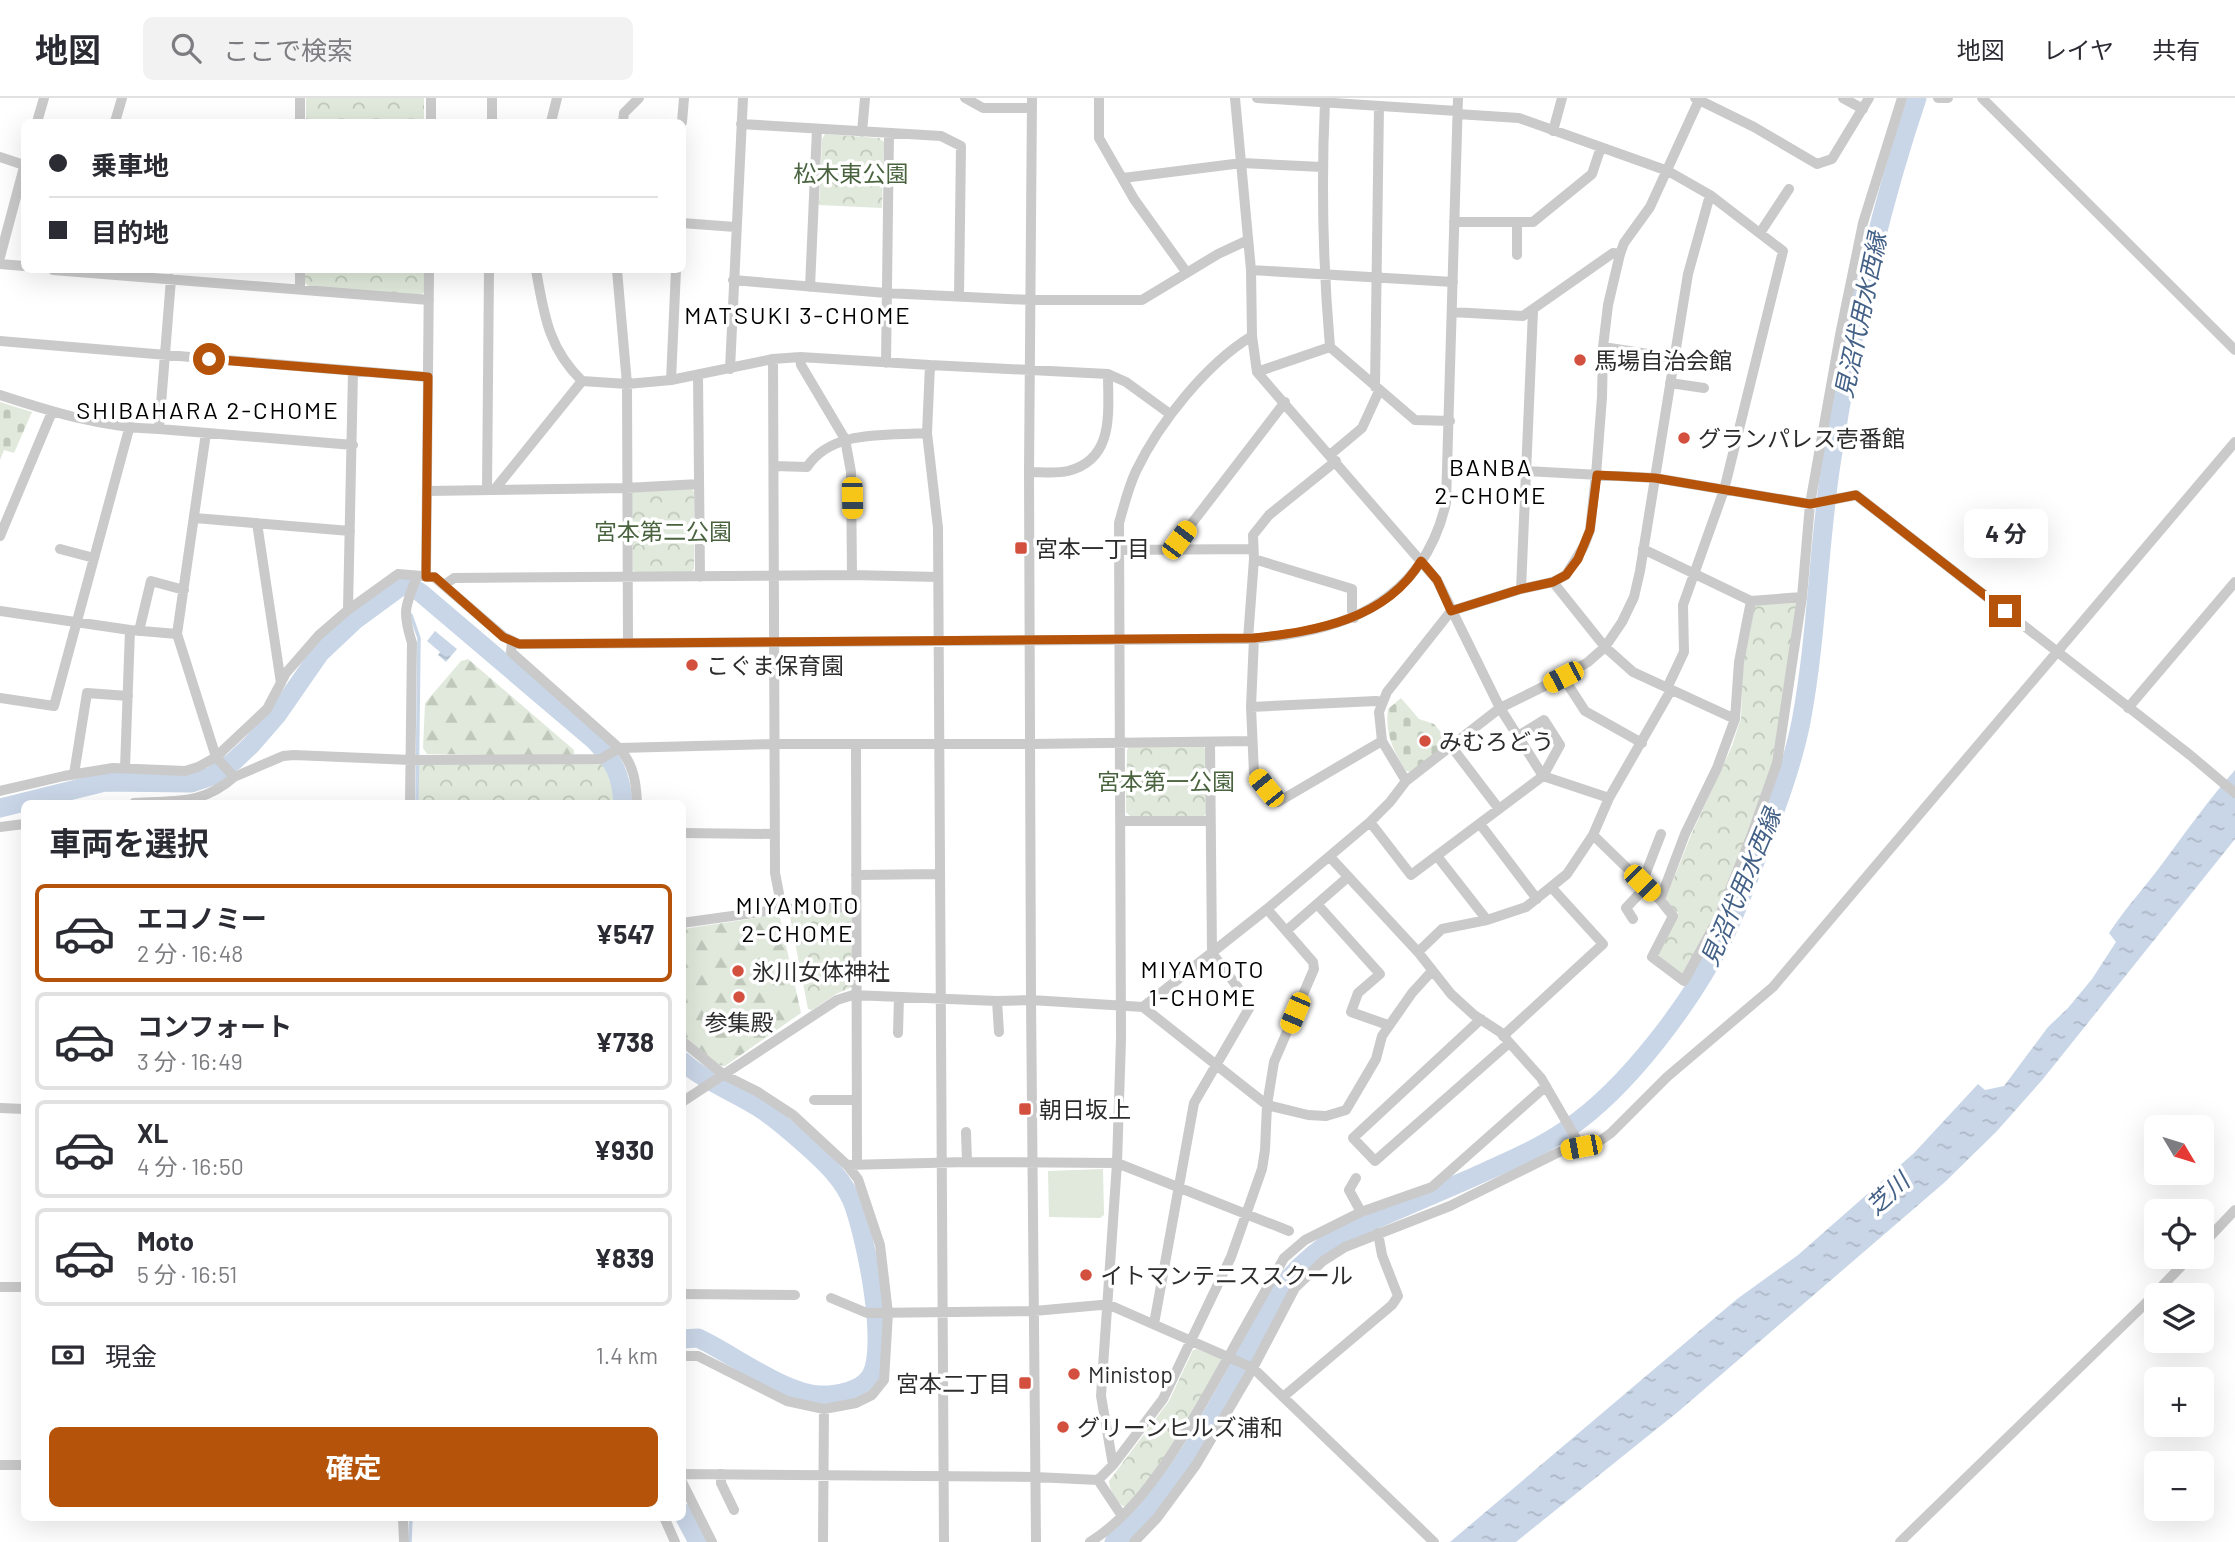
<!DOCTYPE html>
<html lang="ja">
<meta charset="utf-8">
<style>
:root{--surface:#fff;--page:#f2f2f3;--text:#2b2b33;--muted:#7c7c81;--line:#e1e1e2;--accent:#b45309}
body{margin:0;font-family:Barlow,"Noto Sans JP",sans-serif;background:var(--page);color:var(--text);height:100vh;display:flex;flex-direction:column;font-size:26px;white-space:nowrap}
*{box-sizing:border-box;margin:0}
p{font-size:23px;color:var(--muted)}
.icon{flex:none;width:38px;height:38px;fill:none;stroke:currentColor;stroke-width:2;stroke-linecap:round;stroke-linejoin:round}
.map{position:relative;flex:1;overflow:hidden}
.details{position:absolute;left:21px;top:702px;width:665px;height:721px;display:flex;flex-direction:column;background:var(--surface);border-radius:10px;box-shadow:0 7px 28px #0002}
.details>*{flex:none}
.guide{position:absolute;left:21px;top:21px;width:665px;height:154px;border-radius:10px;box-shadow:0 7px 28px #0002;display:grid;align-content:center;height:154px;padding:0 28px;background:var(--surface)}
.needle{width:46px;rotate:128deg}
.fabs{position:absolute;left:2144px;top:1017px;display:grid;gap:14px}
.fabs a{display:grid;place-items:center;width:70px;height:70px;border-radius:10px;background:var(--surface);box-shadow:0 7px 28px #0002;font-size:35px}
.end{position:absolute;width:32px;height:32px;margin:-16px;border:9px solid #b45309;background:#fff;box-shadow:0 0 0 4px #fff}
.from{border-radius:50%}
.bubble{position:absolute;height:49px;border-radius:10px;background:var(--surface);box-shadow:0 7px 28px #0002;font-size:23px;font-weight:700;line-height:49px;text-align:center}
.car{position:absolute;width:21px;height:42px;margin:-21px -10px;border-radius:9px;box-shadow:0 0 5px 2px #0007;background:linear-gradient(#f5c518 24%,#345 0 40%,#f5c518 0 76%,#345 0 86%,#f5c518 0)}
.guide b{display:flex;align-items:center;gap:24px;height:66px;font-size:26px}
.guide b+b{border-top:2px solid var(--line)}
.guide i{width:18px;height:18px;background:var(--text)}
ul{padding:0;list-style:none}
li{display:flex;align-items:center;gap:21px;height:98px;margin:0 14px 10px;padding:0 14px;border:4px solid var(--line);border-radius:10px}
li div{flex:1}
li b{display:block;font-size:26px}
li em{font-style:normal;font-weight:700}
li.current{border-color:var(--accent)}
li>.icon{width:63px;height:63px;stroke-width:1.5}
h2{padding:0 28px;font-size:32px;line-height:84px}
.pay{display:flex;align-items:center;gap:18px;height:77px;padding:0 28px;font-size:26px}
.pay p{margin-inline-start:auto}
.action{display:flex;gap:14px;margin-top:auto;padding:14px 28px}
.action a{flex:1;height:80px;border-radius:10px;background:var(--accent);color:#fff;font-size:28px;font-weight:700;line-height:80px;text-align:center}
header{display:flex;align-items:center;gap:42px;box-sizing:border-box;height:98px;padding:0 35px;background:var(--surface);border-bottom:2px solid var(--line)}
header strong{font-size:33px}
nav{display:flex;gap:38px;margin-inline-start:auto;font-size:24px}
.search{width:490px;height:63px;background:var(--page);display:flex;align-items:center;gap:18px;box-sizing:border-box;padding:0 24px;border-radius:10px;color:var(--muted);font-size:26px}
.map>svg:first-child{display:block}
.green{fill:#e0e9db}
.forest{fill:url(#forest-firs)}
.cemetery{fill:url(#cemetery-stones)}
.park{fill:url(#park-crowns)}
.water{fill:url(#water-ripples)}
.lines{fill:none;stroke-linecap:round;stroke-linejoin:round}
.stream{stroke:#c9d6e7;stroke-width:3.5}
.river{stroke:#c9d6e7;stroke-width:19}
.minor{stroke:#cacaca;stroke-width:10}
.route{stroke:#b45309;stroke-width:9}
.poi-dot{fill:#d3503f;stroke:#fff;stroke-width:2.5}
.labels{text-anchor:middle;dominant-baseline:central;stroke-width:7;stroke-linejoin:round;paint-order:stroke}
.park-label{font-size:23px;fill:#49633f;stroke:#fff}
.poi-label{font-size:23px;fill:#2d2d2d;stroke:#fff;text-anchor:start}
.neighbourhood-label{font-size:24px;letter-spacing:2px;fill:#000;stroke:#fff}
.water-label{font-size:24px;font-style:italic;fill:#436086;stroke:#fff}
</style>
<header>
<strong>地図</strong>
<div class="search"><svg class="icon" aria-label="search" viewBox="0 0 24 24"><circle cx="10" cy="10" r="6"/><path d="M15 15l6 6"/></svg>ここで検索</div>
<nav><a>地図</a><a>レイヤ</a><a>共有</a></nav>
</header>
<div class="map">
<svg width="2235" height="1444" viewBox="0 0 2235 1444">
<defs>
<pattern id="forest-firs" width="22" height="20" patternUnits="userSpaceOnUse" patternTransform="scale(1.75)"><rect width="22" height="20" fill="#e0e9db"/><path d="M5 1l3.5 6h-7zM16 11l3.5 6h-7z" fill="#c0c8bc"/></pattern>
<pattern id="cemetery-stones" width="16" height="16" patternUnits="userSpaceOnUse" patternTransform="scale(1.75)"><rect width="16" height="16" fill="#e0e9db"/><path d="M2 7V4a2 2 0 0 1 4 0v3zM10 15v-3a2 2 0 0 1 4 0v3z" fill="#c0c8bc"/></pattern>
<pattern id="park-crowns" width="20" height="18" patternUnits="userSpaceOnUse" patternTransform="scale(1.75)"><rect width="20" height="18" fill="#e0e9db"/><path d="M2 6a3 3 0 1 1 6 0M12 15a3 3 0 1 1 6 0" fill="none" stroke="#c0c8bc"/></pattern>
<pattern id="water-ripples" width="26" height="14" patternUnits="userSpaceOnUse" patternTransform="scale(1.75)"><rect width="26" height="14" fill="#c9d6e7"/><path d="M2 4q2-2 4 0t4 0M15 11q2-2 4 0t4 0" fill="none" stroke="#adb8c6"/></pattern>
</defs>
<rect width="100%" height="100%" fill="#fff"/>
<path class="green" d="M1103 1071 1104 1117 1100 1120 1049 1119 1048 1073Z"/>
<path class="forest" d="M468 561 574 652V656L571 658 427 656 423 650 425 605 461 563Z
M776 817 780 820 801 915 725 968 719 967 683 937V831Z"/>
<path class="cemetery" d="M0 304 32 314 14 355 4 352 0 362Z
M1401 600 1419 621 1434 626 1449 644 1411 674 1406 673C1393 652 1385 636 1388 611Z"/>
<path class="park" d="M306 0H424V24H306Z
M825 36 879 40 884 44 882 110 819 107 822 41Z
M305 172H424V194L420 198 310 189 305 185Z
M692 391 694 394V471L691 474 636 475 633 472 632 394Z
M1795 502 1799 506 1774 667 1733 778 1685 879 1659 860V855L1678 815 1667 805 1666 800 1691 737 1732 648 1741 620 1743 567 1755 507Z
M1203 648 1206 652 1207 714 1204 718H1130L1126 714 1127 652 1129 649Z
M416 665H606L613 678 616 705H416Z
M848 814 851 818 852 889 836 896 812 912 808 911 790 819 794 815Z
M1197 1251 1222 1261 1223 1265 1154 1375 1125 1409C1118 1406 1109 1392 1109 1383L1169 1303 1193 1252Z"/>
<path class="water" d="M435 533 457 551 446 564 438 557 440 554 427 543Z
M2235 672V741L2043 981 1997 1033 1945 1084 1679 1313 1516 1444H1450L1737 1201 1798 1157 1914 1055 1978 986 1985 992 2004 988 2048 929 2068 910 2092 881 2116 844 2109 835C2126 809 2147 787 2165 762 2188 731 2210 700 2235 672Z"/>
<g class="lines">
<path class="stream" d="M411 517 419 540 417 705
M410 1444 411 1419"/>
<path class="river" d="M0 710 105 684 191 685 212 678 234 663 251 647 277 617 320 555 355 522 400 489 410 488 421 495 594 642C614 663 621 676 623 705
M682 963C707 985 737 995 764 1013 781 1025 821 1059 835 1076 841 1083 848 1094 852 1103 865 1135 889 1250 870 1279 861 1293 837 1297 822 1297 787 1298 731 1255 698 1240L682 1241
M682 1414 698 1444
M1114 1444C1184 1389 1239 1266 1283 1187 1301 1165 1319 1150 1344 1135 1386 1117 1427 1099 1469 1081 1502 1066 1537 1052 1567 1031 1628 990 1693 902 1725 837 1738 810 1748 781 1759 754 1776 712 1792 669 1801 624 1817 539 1818 451 1831 366 1850 241 1877 119 1917 0"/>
<path class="minor" d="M300 0V24
M965 0 983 10H1032
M1032 0 1029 374 1031 902 1036 1444
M1099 0V40L1134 101 1187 175
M1235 0 1251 172 1252 238 1257 274 1437 482 1500 610 1543 678 1609 700
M1257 0 1457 13
M1695 0 1754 29 1817 66 1832 61 1869 0
M1843 0 1863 11
M1938 0H1948
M1982 0 2235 252
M1325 4C1321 86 1323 167 1330 249L1415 322 1450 323
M1457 16 1519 20 1668 73 1710 97 1783 153 1724 392 1683 507 1684 554 1667 590
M37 24 44 0
M115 24 122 0
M431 24V0
M492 24V0
M551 24 557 0
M623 24 624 15 639 0
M682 24 684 0
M741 26 941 38 961 48 959 198
M1553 33 1562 0
M862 34 865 0
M0 59 24 67
M1123 80 1242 65 1322 69
M1454 124H1533L1592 76 1601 49
M682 125 735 129
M1760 135 1789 91
M1517 157V124
M0 159 24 69
M0 166 24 168
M53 172 429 202
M300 172V191
M536 172C544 216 548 250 582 283L627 286 671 282 773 261 800 259 930 267 927 335 938 430 944 1444
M617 172 627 286 628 545
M1251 172 1453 184
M733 182 886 195 1030 202H1142L1218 156 1248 142
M810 189 817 31
M1452 214 1523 218 1613 155 1620 156
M0 243 428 279
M1603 249 1674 260
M800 259 801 267 845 341 851 374 852 477
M773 261 775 775 782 811
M886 265 889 35
M930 267 1108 276 1126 284 1170 316
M730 271 743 0
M1257 274 1330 249
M698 277 700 479
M671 282 676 172
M1670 285 1704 290
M1375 289 1379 8
M0 297C52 314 104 330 159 331L353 347
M159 331 171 181
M206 335 177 536 216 659 234 679 283 658 294 657 411 662 601 661 619 650C634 667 636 684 637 705
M1331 356 1362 330 1379 293
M774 368 807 369C832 331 887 338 927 335
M1526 373 1655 380 1810 406 1856 397 2190 657 2235 695
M1029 374C1041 374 1056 376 1068 373 1115 361 1108 314 1108 276
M487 391 489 172
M495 391 582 283
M427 393 626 390 699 386
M195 420 350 433
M257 425 281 585
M0 438 52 314
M60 451 94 460
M1175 451 1179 442 1285 304
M1118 452 1252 451
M1254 461 1352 491V513L1354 520
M426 479 429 172
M1553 484 1605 549 1633 574 1735 621
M444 487 454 480 852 477 938 479
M1521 491 1533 213
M1751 503 1802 499
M348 512 353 273
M0 513 130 532 177 536
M139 533 151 483 184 492
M1254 540 1251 609 1254 675 1278 704 1382 643
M1248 541 1254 461 1253 437 1269 417 1336 363
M512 544 511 554 619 650 775 646H1032L1251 643
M1563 579 1585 613 1642 645
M0 600 54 608 129 331
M1251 609 1376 603 1383 604
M2128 610 2235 484
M856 646 857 1066
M1451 648 1499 711
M125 670 130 532
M74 676 87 595 128 598
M1406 683 1382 643 1379 614 1387 594 1451 513 1521 491 1553 484 1566 477 1584 448 1590 432 1596 377 1602 299 1603 249 1608 207 1620 156 1624 145 1650 109 1700 0
M0 693 64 678 113 670 185 673 198 669 216 659 267 611 286 575 319 537 348 512 398 476 434 479 504 539 519 546 1248 541C1342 535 1423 505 1446 405L1458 0
M134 705C175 702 201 708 234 679
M410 705 412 545C402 513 405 509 417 478
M1120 723H1210
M1370 724 1411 777 1543 678 1560 647 1544 622 1518 638
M1480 726 1537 801
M0 729 24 726
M682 735 775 736
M1593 737 1660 802 1685 736 1717 670 1735 621 1739 564 1751 503 1643 451
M1437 758 1487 822 1526 809 1567 776 1593 737 1609 700 1671 592
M1330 759 1418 854 1451 896 1474 917 1500 934 1541 980 1581 1049
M856 777 940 776
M1660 802 1673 818 1652 859 1684 883 1719 819 1752 736 1777 665 1802 499 1810 406 1840 237 1863 125 1902 0
M1317 806 1380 876 1358 895 1351 914 1388 927
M1633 821 1626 810 1641 794 1642 785 1661 736
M682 825 782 811 856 809
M1286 833 1348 779
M1418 854 1442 831 1487 822
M997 903 999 934
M1143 909 1267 811 1370 724 1390 704 1406 683 1500 610 1563 579 1588 564 1605 549 1622 524 1634 499 1640 473 1688 176 1710 97
M1481 921 1353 1040 1375 1063 1509 945
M898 935 899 899
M1503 938 1603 846 1552 790
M682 943 724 977 758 994 793 1017 847 1067 858 1081 880 1147 888 1215 884 1282 872 1297 856 1305 824 1311 787 1303 698 1258H682
M814 1002H857
M682 1004 837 902 853 897 997 903 1031 902 1143 909 1267 1007 1308 1017 1326 1018 1346 1012 1376 961 1382 938 1412 895 1432 873
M0 1010 24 1011
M966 1034 967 1064
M847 1067 967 1064 1117 1065 1289 1133
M1356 1080 1349 1092 1361 1114
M2202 1147 2235 1112
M0 1189H24
M682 1196 795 1197
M831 1200 867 1215 1034 1213 1101 1207 1114 1209 1253 1270 1434 1444
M1154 1226 1194 1005 1251 907 1212 855 1210 644
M1283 1299 1392 1207 1398 1198 1382 1157 1378 1135
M0 1367H24
M1113 1367 1101 1298 1117 1065 1121 941 1119 425C1124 408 1128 390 1136 373 1159 325 1207 265 1252 238
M682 1376 1035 1379 1098 1382 1113 1367 1163 1301 1231 1159 1262 1071 1265 1052 1267 1007 1274 964 1314 871 1313 864 1267 811
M721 1376V1385L734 1412
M1098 1382 1122 1418
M682 1384 712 1444
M403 1419 404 1444
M664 1419 675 1444
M823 1444 824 1311
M1090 1444C1150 1407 1195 1318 1229 1258 1247 1225 1266 1192 1284 1160L1305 1142 1361 1114 1432 1089 1546 988
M1134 1444 1157 1420 1196 1367 1253 1270 1295 1190 1323 1163 1345 1149 1450 1108 1559 1054 1597 1045 1611 1035 1667 979 1773 889 2235 344
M1900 1444 2144 1207 2191 1158"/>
</g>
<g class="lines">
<path class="route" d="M209 261 428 279 426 479H435L503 539 519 546 1254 540C1316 533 1386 522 1421 463L1437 482 1451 513 1521 491 1553 484 1566 477 1578 461 1590 432 1597 377 1655 380 1810 406 1856 397 2005 513"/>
</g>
<g class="poi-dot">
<circle cx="1580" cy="262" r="7"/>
<circle cx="1684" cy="340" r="7"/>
<rect x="1014" y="443" width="14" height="14" rx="3.5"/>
<circle cx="692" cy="567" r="7"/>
<circle cx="1425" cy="643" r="7"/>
<circle cx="738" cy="873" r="7"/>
<circle cx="739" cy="899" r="7"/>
<rect x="1018" y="1004" width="14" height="14" rx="3.5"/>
<circle cx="1086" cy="1177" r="7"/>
<circle cx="1074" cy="1276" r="7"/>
<rect x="1018" y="1278" width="14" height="14" rx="3.5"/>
<circle cx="1063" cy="1329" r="7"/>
</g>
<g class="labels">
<g class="park-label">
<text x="851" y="75">松木東公園</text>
<text x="663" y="433">宮本第二公園</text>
<text x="1166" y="683">宮本第一公園</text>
</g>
<g class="poi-label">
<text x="1594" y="262">馬場自治会館</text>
<text x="1698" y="340">グランパレス壱番館</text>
<text x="1035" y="450">宮本一丁目</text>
<text x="706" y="567">こぐま保育園</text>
<text x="1439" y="643">みむろどう</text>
<text x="752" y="873">氷川女体神社</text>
<text x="739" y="924" text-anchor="middle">参集殿</text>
<text x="1039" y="1011">朝日坂上</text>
<text x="1100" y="1177">イトマンテニススクール</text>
<text x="1088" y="1276">Ministop</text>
<text x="1011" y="1285" text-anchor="end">宮本二丁目</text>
<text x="1077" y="1329">グリーンヒルズ浦和</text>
</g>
<g class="neighbourhood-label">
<text x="798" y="216">MATSUKI 3-CHOME</text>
<text x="208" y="311">SHIBAHARA 2-CHOME</text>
<text x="1491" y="368">BANBA<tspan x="1491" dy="28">2-CHOME</tspan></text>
<text x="798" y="806">MIYAMOTO<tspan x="798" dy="28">2-CHOME</tspan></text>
<text x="1203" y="870">MIYAMOTO<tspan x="1203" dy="28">1-CHOME</tspan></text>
</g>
<g class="water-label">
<text transform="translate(1860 217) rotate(-78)">見沼代用水西縁</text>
<text transform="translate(1740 789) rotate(-67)">見沼代用水西縁</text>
<text transform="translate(1887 1095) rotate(-43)">芝川</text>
</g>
</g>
</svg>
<div class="fabs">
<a><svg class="needle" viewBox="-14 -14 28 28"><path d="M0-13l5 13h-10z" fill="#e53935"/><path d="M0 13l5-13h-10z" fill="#7c7c81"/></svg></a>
<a><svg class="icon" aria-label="locate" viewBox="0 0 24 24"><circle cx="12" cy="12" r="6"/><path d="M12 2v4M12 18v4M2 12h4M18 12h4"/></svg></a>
<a><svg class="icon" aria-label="layers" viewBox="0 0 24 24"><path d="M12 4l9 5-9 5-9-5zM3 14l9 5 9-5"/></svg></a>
<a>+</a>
<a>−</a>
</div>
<i class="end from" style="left:209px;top:261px"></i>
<i class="end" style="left:2005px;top:513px"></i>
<div class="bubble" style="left:1964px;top:411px;width:84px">4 分</div>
<i class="car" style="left:852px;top:400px;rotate:179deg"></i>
<i class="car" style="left:1179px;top:442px;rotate:37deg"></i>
<i class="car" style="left:1563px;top:579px;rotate:243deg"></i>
<i class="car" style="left:1266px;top:690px;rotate:321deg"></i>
<i class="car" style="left:1642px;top:785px;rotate:135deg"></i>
<i class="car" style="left:1295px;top:915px;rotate:203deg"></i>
<i class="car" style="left:1581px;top:1049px;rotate:259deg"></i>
<div class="guide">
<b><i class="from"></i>乗車地</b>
<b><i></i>目的地</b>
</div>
<section class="details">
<h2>車両を選択</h2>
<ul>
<li class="current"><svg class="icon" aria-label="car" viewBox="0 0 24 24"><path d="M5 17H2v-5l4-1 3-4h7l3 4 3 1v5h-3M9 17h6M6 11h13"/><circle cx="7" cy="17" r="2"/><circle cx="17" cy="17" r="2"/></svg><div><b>エコノミー</b><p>2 分 · 16:48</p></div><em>¥547</em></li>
<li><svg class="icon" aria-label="car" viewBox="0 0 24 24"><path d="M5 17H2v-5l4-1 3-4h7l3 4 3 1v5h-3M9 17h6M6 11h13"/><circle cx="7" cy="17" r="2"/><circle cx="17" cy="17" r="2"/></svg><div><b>コンフォート</b><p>3 分 · 16:49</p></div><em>¥738</em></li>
<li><svg class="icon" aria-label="car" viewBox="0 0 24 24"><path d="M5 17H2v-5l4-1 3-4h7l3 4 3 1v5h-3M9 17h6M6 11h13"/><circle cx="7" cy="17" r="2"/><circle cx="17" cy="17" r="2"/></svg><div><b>XL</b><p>4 分 · 16:50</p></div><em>¥930</em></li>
<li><svg class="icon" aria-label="car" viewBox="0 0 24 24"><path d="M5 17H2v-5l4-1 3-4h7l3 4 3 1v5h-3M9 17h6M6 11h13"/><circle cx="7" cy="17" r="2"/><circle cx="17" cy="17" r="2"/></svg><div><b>Moto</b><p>5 分 · 16:51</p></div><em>¥839</em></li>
</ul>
<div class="pay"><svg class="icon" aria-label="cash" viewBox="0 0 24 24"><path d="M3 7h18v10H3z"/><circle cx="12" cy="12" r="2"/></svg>現金<p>1.4 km</p></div>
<div class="action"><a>確定</a></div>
</section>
</div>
